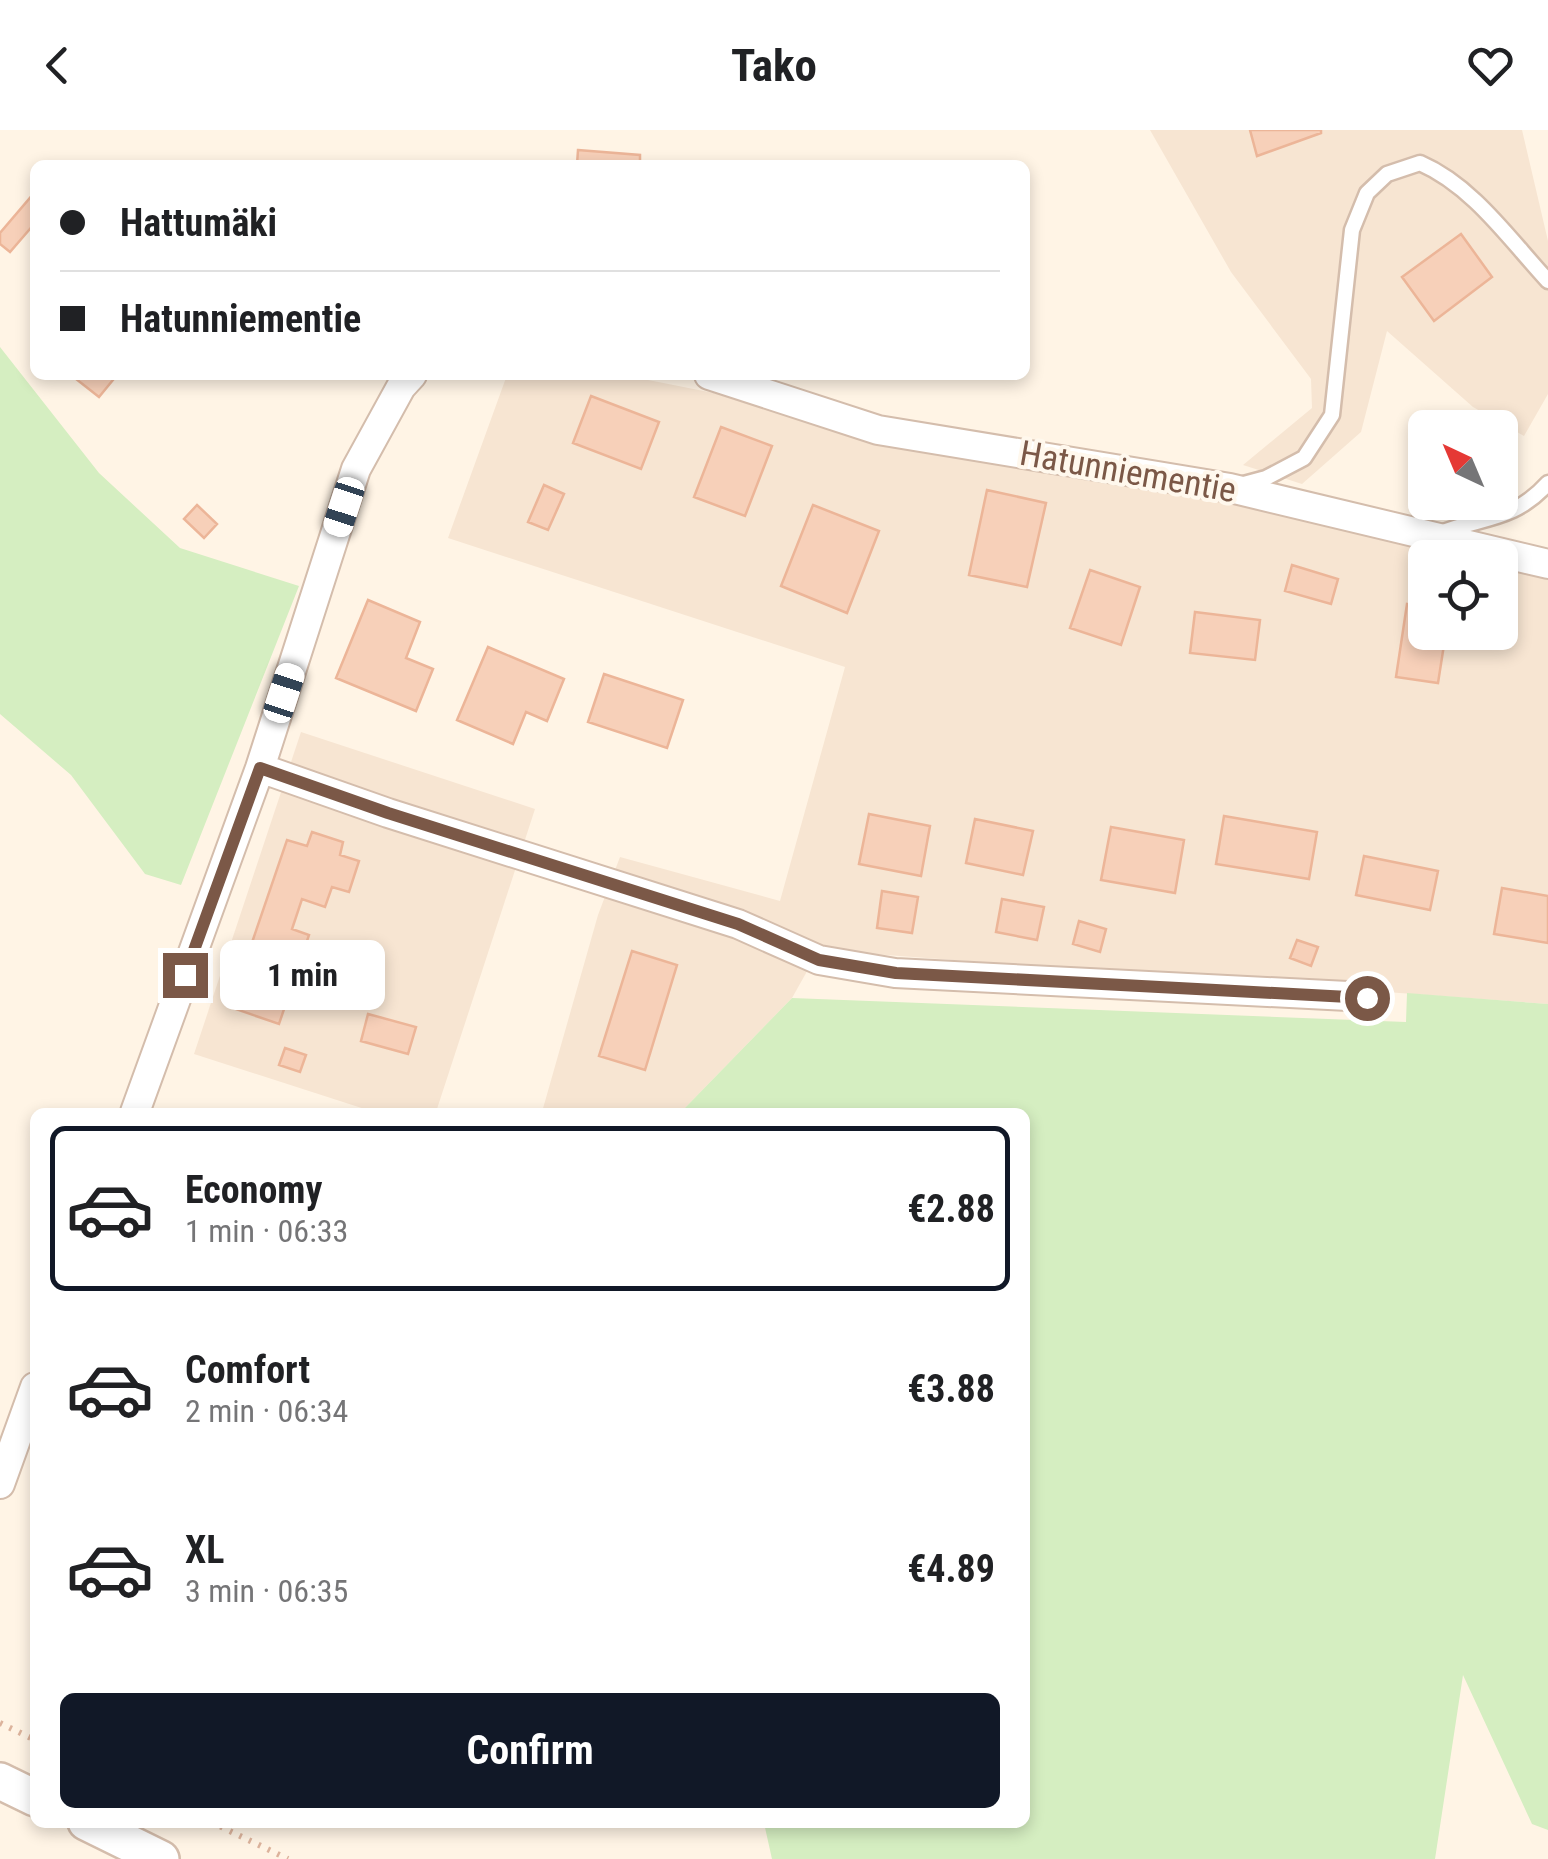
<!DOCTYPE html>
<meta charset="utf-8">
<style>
:root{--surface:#fff;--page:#f6f6f6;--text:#202124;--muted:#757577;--line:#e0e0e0;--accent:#111827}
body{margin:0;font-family:"Roboto Condensed",sans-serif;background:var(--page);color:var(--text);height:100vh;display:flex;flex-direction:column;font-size:38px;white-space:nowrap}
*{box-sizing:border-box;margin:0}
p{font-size:32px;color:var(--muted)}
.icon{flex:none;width:55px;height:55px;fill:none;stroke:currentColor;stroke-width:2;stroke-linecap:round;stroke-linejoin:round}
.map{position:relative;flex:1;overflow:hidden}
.details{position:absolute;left:30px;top:978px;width:1000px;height:720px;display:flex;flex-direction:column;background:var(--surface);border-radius:15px;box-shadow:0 5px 15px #0003}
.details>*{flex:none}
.hud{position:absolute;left:30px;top:30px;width:1000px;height:220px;border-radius:15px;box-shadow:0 5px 15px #0003;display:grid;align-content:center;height:220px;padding:0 30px;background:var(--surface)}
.needle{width:65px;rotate:316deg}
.tools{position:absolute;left:1408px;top:280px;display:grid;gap:20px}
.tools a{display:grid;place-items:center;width:110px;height:110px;border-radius:15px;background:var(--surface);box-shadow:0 5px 15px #0003;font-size:50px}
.end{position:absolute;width:45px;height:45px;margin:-22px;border:12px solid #7b5847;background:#fff;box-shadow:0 0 0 5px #fff}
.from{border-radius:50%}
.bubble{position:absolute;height:70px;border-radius:15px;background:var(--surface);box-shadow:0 5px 15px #0003;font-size:32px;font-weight:700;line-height:70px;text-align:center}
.car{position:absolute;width:30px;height:60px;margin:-30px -15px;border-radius:12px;box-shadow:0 0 8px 2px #0007;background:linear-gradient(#fff 24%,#345 0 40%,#fff 0 76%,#345 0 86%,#fff 0)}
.hud b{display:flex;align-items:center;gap:35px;height:95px;font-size:38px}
.hud b+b{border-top:2px solid var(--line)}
.hud i{width:25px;height:25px;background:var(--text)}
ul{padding:18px 0 0;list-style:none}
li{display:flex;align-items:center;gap:30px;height:165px;margin:0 20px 15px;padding:0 10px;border:5px solid transparent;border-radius:15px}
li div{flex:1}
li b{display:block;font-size:38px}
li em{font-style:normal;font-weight:700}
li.on{border-color:var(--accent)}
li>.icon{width:90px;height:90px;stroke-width:1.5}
.action{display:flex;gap:20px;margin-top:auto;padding:20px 30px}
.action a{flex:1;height:115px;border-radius:15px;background:var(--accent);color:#fff;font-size:40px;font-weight:700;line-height:115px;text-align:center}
header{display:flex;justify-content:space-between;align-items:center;height:130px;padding:0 30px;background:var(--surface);font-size:45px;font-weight:700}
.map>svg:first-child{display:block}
.residential{fill:#f7e5d2}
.green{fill:#d5eec1}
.building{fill:#f7d0b9;stroke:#ecb598;stroke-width:2.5}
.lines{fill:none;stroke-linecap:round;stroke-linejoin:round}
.service-casing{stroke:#d4bdac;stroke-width:19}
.minor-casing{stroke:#d4bdac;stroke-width:32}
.tertiary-casing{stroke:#d4bdac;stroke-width:40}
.path{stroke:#dcb39c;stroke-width:6;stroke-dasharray:2.5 8;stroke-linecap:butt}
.service{stroke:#fff;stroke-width:14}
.minor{stroke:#fff;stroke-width:28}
.tertiary{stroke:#fff;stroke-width:35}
.route{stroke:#7b5847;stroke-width:12}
.labels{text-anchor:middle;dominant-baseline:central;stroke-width:8;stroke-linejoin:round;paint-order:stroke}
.street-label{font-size:35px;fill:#7b5847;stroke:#fff8ed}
</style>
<header><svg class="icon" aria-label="back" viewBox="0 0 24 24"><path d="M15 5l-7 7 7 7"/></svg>Tako<svg class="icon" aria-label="heart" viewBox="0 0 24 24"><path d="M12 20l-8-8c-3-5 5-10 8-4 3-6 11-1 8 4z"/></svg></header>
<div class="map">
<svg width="1548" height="1729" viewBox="0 0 1548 1729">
<rect width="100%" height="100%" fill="#fff4e5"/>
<path class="residential" d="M1150 0H1522L1548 111V264L1524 306 1473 277 1387 201 1361 302 1302 354 1243 335 1312 278 1311 249 1231 142Z
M507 245H623L956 311 1477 427 1425 428V502H1500V433L1548 443V874L819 820 792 868 681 982H542L598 785 620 727 780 771 845 537 448 408Z
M301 602 535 679 436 982H374L194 924Z"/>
<path class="green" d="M0 217 99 343 180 418 299 456 181 755 145 744 71 645 0 584Z
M1407 863 1548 874V1700L1532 1694 1463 1545 1435 1729H772L764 1693 1025 1692V982H681L792 868 1406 892Z"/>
<path class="building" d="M1250 0H1321V3L1257 26Z
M578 20 640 25V35H577Z
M35 62V93L10 122 0 114V103Z
M1461 104 1492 147 1434 191 1402 147Z
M71 245H117L99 267Z
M591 266 659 292 641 339 573 313Z
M721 297 772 316 745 386 694 367Z
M544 355 564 364 548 400 528 392Z
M987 360 1046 373 1027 457 969 445Z
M197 375 217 394 204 408 184 389Z
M813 375 879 401 847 483 781 456Z
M1292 435 1338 449 1331 474 1285 461Z
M1090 440 1140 457 1121 515 1070 498Z
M368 470 420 492 406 528 433 539 416 581 336 548Z
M1407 474 1425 477V502H1446L1438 553 1396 547Z
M1195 482 1260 490 1255 530 1190 523Z
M488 517 564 549 547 591 526 582 513 614 457 590Z
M604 544 683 570 667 618 588 592Z
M869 684 930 696 921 746 859 734Z
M1224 686 1317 702 1309 749 1216 734Z
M975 689 1033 701 1023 745 966 733Z
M1111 697 1184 710 1175 763 1101 750Z
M312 702 343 712 340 725 359 731 349 762 332 757 325 777 302 769 292 799 309 805 279 894 230 877 287 710 307 716Z
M1364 726 1438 741 1430 780 1356 765Z
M1502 758 1548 766V813L1494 804Z
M882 761 918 767 912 803 877 798Z
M1002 769 1044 777 1037 810 996 802Z
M1079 791 1106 799 1100 822 1073 814Z
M1297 810 1318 817 1311 836 1290 828Z
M632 821 677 835 645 940 599 926Z
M368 884 416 897 408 924 361 911Z
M285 918 306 925 300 942 279 935Z"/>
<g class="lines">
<g class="service-casing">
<path id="service" d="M1240 355 1266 348 1304 328 1332 285 1352 100 1367 63 1387 44 1420 33C1473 56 1510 110 1548 151
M1438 404C1482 386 1513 392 1548 353"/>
</g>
<g class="minor-casing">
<path id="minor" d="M709 245 878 300 1230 358 1548 434
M260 638 388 683 738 794 819 830 895 843 1367 867
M135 982 260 638 356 339 401 257 412 245
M0 1354 35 1257"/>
</g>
<g class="tertiary-casing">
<path id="tertiary" d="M0 1651 35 1668
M86 1692 161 1729"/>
</g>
<path class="path" d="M0 1593 35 1610
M211 1692 288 1729"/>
<use href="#service" class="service"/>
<use href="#minor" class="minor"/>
<use href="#tertiary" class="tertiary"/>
</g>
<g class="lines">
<path class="route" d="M185 845 260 638 388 683 738 794 819 830 896 843 1367 868"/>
</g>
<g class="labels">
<g class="street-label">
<text transform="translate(1128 342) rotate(10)">Hatunniementie</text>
</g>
</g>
</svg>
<div class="tools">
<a><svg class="needle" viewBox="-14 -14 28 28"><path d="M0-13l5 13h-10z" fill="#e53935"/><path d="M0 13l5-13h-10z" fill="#757577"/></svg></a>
<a><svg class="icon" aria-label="locate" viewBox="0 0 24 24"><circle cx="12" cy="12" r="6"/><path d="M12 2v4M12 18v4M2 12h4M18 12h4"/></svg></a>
</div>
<i class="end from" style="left:1367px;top:868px"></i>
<i class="end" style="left:185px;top:845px"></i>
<div class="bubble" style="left:220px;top:810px;width:165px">1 min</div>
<i class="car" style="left:344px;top:377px;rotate:198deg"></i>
<i class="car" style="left:284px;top:563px;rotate:18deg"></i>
<div class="hud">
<b><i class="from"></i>Hattumäki</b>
<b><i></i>Hatunniementie</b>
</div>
<section class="details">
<ul>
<li class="on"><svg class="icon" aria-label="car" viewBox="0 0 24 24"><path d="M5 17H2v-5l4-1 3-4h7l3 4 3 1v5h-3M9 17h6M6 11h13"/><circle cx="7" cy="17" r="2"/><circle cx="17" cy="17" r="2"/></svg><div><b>Economy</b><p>1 min · 06:33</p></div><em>€2.88</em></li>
<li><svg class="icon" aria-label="car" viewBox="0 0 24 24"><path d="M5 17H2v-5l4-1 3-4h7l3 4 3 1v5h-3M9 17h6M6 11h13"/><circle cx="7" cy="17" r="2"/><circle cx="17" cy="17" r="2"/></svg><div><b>Comfort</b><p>2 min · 06:34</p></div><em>€3.88</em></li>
<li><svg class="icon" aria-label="car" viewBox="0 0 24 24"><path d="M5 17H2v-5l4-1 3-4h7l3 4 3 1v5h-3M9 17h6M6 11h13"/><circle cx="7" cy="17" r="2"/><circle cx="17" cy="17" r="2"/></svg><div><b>XL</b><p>3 min · 06:35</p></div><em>€4.89</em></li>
</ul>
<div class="action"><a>Confirm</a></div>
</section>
</div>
